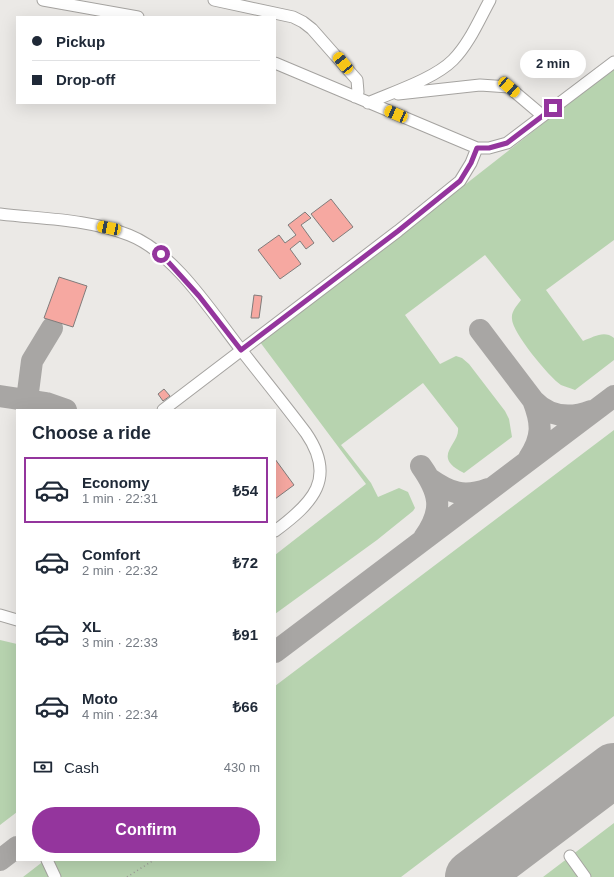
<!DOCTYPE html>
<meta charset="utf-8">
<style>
:root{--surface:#fff;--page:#f2f2f3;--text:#1f2937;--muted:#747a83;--line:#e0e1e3;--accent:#94359d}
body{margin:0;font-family:Arial,sans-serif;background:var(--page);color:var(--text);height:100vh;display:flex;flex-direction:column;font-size:15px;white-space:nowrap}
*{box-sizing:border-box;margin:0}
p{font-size:13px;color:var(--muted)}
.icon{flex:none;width:22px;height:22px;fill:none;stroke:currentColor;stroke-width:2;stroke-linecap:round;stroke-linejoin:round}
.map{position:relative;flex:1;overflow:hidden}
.side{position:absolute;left:16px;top:409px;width:260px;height:452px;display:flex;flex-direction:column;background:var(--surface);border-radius:0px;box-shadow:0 4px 16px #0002}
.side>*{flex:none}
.top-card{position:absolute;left:16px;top:16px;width:260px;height:88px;border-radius:0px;box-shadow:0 4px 16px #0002;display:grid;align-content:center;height:88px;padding:0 16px;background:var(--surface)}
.end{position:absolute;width:18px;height:18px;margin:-9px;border:5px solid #94359d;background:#fff;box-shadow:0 0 0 2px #fff}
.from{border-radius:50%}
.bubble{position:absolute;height:28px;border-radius:14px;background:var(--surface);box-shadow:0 4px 16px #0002;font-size:13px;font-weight:600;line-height:28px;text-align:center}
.car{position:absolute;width:12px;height:24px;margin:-12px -6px;border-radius:5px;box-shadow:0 0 3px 1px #0007;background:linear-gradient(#f5c518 24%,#345 0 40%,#f5c518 0 76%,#345 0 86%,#f5c518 0)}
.top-card b{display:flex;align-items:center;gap:14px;height:38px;font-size:15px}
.top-card b+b{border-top:1px solid var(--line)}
.top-card i{width:10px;height:10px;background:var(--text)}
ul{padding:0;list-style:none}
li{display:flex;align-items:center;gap:12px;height:66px;margin:0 8px 6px;padding:0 8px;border:2px solid transparent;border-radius:0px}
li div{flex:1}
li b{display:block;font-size:15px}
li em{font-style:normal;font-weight:600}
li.active{border-color:var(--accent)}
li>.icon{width:36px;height:36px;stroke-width:1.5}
h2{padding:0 16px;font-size:18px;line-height:48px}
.pay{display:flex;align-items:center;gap:10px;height:44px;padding:0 16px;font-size:15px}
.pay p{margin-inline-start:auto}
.button{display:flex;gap:8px;margin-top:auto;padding:8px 16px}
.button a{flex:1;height:46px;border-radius:24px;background:var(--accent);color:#fff;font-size:16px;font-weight:600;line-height:46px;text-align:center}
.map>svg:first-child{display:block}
.green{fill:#b7d3af}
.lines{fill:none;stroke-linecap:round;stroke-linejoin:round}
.taxiway{stroke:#a8a6a4;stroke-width:22}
.runway{stroke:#a8a6a4;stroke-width:54}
.building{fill:#f6a8a1;stroke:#807c7b}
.minor-casing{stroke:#a5a3a0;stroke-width:13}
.path{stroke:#9c9a98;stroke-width:1.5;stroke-dasharray:1 3;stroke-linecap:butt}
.minor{stroke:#fff;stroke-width:11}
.route{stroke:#94359d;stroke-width:5}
</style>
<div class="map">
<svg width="614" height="877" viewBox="0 0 614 877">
<rect width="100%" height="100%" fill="#ebe9e6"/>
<path class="green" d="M614 68V240L546 290 583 341C594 337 604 330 614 338V360L575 390C571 388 565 387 561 385 549 377 512 332 512 319 511 311 517 306 521 300L485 255 405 315 440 364 456 356 462 358 469 364 505 411 509 419 512 437 464 473C430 456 460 445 458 428L423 383 341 445 371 483 378 497 399 488 408 492 415 508 413 511 377 540 275 614V555L366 484 260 342 439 205Z
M614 430V716L401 877H23L45 860H275V686Z
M0 640 17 644V812L0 825Z
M614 823V877H543Z"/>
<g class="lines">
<path class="taxiway" d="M480 330 533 400C549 417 570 419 591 411
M28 392 32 361 52 328
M0 396 46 403 66 410
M529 458C543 437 542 423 533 400
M421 466C440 493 444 510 424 538
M430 479C450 493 464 498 488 489
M275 652 614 396
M0 860 17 847"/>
<path class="runway" d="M472 877 614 770"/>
</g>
<path class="building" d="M331 199 353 227 333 242 311 214Z
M305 212 311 218 301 225 314 243 306 249 300 241 290 249 301 264 280 279 258 250 279 235 285 243 296 235 288 225Z
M59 277 87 286 73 327 44 318Z
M254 295 262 296 259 318H251Z
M164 389 170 396 163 401 158 394Z
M275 459 294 485 275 499Z"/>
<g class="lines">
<g class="minor-casing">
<path id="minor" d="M43 0 138 17
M214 0 293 17 303 22 312 29 357 80 358 92 355 97
M275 63 477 148H489L507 143 614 62
M504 83 543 116
M398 94 480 85 509 87
M368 103C393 92 434 79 453 60 469 44 479 20 490 0
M0 214C42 219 89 219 129 235 175 253 212 313 242 351 263 378 285 405 306 433 337 478 313 503 275 531
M163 410 398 231 460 181 471 163 477 148
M0 615 17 620
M570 856 585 877
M47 860 55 877"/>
</g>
<path class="path" d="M127 877 154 860"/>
<use href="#minor" class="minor"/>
</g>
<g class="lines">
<path class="route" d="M161 254 199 296 241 350 398 231 460 181 471 163 477 148H489L507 143 553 108"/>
</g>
</svg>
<i class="end from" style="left:161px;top:254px"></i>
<i class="end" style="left:553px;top:108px"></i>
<div class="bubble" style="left:520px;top:50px;width:66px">2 min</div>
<i class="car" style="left:343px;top:63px;rotate:321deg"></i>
<i class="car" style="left:509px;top:87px;rotate:131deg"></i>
<i class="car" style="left:396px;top:114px;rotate:293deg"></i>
<i class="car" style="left:109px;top:228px;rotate:281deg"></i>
<div class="top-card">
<b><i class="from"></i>Pickup</b>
<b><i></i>Drop-off</b>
</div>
<section class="side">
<h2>Choose a ride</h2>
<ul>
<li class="active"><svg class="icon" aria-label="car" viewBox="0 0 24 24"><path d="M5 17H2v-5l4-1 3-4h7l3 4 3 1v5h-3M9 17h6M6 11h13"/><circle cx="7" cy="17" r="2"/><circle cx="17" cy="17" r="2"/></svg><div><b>Economy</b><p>1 min · 22:31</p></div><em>₺54</em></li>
<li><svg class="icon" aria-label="car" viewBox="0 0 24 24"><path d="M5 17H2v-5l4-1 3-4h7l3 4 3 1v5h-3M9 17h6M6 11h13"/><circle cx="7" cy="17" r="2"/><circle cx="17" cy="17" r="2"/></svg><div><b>Comfort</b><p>2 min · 22:32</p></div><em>₺72</em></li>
<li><svg class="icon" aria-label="car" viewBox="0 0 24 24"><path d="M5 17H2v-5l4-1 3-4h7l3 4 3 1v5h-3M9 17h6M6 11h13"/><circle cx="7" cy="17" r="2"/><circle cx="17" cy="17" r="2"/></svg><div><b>XL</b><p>3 min · 22:33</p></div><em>₺91</em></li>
<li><svg class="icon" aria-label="car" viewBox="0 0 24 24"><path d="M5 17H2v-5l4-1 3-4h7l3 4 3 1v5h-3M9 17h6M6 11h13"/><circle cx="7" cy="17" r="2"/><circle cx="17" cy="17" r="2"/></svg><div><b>Moto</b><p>4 min · 22:34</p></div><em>₺66</em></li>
</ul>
<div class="pay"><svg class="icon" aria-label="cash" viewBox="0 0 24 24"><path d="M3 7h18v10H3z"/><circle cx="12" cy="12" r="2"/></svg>Cash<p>430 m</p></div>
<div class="button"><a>Confirm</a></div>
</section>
</div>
